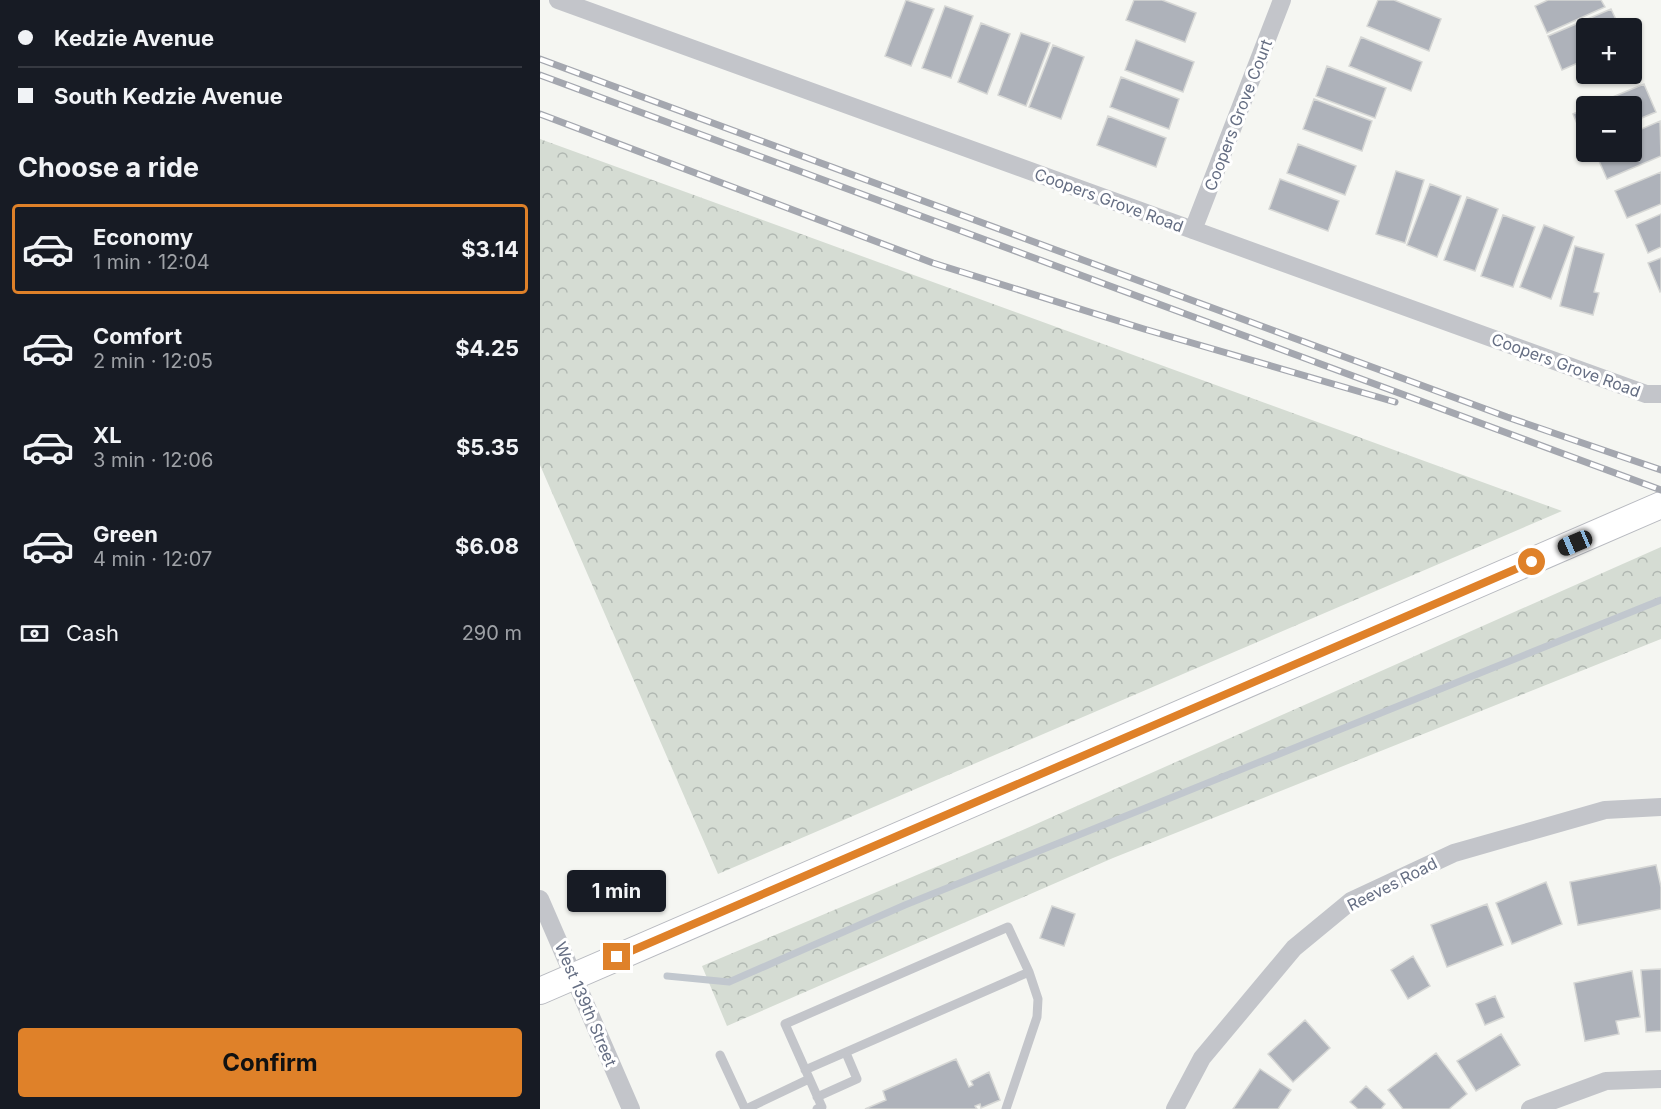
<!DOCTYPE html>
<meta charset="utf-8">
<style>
:root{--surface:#171b24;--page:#242831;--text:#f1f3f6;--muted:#9ea1a6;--line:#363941;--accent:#df8129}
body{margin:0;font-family:Inter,sans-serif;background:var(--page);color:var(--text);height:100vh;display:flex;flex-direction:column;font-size:22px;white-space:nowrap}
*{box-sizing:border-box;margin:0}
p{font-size:20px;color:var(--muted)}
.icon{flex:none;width:33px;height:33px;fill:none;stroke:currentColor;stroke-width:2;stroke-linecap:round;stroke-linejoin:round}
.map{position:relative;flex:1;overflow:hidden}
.panel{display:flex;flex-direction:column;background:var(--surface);width:540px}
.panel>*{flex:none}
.guide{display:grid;align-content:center;height:132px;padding:0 18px;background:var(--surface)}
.controls{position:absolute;left:1036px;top:18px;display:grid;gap:12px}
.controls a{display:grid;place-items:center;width:66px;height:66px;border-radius:6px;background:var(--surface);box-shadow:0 2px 4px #0004;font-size:30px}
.end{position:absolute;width:27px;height:27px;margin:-14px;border:8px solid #df8129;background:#fff;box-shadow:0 0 0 3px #fff}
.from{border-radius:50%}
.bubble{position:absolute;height:42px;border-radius:6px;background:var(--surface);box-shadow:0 2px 4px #0004;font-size:20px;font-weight:700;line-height:42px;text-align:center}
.car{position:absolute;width:18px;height:36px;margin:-18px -9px;border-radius:8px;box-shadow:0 0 4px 2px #0007;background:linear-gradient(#222 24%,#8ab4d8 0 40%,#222 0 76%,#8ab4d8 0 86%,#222 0)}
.guide b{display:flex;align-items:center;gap:21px;height:57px;font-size:22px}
.guide b+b{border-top:2px solid var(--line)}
.guide i{width:15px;height:15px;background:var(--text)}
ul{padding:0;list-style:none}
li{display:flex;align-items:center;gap:18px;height:90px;margin:0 12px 9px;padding:0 6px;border:3px solid transparent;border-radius:6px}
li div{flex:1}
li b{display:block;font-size:22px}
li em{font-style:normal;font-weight:700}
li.active{border-color:var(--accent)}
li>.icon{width:54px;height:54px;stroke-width:1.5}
h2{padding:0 18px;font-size:27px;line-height:72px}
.pay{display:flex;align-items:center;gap:15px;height:66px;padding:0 18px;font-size:22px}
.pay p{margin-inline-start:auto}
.button{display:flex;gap:12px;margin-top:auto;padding:12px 18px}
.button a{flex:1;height:69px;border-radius:6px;background:var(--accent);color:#111;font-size:24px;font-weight:700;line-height:69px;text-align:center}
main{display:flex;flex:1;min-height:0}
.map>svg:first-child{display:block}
.forest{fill:url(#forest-crowns)}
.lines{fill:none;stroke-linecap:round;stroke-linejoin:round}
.stream{stroke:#c1c7ce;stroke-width:7}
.building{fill:#aeb2ba;stroke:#d6d7d5;stroke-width:1.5}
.secondary-casing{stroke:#b8bac0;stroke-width:28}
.lane{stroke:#c3c5ca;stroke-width:9}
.street{stroke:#c3c5ca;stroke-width:18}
.secondary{stroke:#fff;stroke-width:26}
.rail-casing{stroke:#a4a7af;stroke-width:7}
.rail{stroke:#fff;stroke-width:4.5;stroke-dasharray:14;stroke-linecap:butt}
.route{stroke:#df8129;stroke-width:8}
.labels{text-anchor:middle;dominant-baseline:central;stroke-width:6;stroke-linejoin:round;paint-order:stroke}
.street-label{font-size:16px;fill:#656e83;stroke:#fff}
</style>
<main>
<section class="panel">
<div class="guide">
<b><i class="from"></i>Kedzie Avenue</b>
<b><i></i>South Kedzie Avenue</b>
</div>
<h2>Choose a ride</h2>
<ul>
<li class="active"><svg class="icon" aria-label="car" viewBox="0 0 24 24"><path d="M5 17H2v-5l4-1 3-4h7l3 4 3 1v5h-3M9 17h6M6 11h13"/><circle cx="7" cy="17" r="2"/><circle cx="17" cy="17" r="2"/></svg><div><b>Economy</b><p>1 min · 12:04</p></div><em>$3.14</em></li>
<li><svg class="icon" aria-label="car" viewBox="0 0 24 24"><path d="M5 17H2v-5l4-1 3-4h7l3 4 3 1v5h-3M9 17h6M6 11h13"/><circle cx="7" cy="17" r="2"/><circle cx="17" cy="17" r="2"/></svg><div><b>Comfort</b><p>2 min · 12:05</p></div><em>$4.25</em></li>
<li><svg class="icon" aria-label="car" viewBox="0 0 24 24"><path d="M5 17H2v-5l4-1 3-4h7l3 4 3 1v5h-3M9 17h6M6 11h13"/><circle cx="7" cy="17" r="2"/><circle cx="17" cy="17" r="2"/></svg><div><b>XL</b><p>3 min · 12:06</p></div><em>$5.35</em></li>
<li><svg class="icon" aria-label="car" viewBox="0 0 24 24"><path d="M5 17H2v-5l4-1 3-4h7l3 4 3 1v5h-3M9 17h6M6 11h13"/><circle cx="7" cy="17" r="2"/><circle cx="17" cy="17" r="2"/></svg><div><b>Green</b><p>4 min · 12:07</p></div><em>$6.08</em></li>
</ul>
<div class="pay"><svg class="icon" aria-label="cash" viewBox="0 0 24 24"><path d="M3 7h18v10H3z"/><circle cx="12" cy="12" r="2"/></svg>Cash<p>290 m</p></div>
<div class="button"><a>Confirm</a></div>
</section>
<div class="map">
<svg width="1121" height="1109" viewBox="0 0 1121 1109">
<defs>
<pattern id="forest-crowns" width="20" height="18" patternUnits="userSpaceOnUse" patternTransform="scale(1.5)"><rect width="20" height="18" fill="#d5dcd3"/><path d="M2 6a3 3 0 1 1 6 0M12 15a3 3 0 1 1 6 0" fill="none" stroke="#b0b7b1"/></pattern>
</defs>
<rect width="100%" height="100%" fill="#f5f6f2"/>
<path class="forest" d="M0 139 1022 511 178 874 0 465Z
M1121 547V639L573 858 187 1026 162 966 469 836Z"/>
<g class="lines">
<path class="stream" d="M127 976 189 982 365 905 1121 600"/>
</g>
<path class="building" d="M366 0 394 9 371 66 345 56Z
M594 0H622L656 13 645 42 586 20Z
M838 0H854L901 19 889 51 827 26Z
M1008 0H1061L1065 7 1007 33 995 6Z
M405 6 433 16 411 78 382 68Z
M1071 9 1080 28H1047V59L1022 70 1008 36Z
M441 23 470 34 447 94 418 82Z
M481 33 510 43 486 106 458 95Z
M821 37 882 62 871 91 809 66Z
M596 40 654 62 643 92 585 70Z
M513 45 544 57 521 119 489 107Z
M787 66 846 88 835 118 776 96Z
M581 77 639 99 629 129 570 107Z
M1104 84 1116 112 1092 122V106H1051Z
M774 99 832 121 822 151 763 129Z
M1047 108V142L1045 143 1033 114Z
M568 116 626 138 616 167 557 145Z
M1120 121 1121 156 1067 179 1055 152H1092V133Z
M758 144 816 166 805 195 747 173Z
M856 171 884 180 865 243 836 234Z
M1121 172V204L1087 218 1075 191Z
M740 179 799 201 788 231 729 209Z
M890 184 921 196 897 257 867 245Z
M927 197 958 209 935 271 904 260Z
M1121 214V247L1108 253 1096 225Z
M963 215 995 227 973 287 941 276Z
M1004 225 1034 237 1011 299 980 287Z
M1035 246 1064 254 1054 292 1059 293 1053 315 1020 306Z
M1121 258V291L1120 292 1108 263Z
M1116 865 1121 887V909L1038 925 1030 882Z
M1006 882 1022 924 972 944 956 903Z
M947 904 963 945 907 967 891 925Z
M512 906 535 914 524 946 500 938Z
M873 956 890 986 868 999 851 970Z
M1121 969V1031L1106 1032 1101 970Z
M1092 971 1100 1017 1076 1021 1079 1034 1045 1041 1034 983Z
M955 996 964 1017 945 1025 936 1004Z
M765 1020 790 1048 753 1082 728 1054Z
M961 1034 980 1065 936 1091 917 1061Z
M896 1053 927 1094 909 1109H863L848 1090Z
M416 1059 429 1087 433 1085 431 1081 449 1072 460 1100 441 1108 440 1104 435 1106 437 1109H325L346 1100 343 1091Z
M720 1069 751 1090 738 1109H693Z
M826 1086 845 1104 841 1109H818L810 1102Z"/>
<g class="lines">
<g class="secondary-casing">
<path id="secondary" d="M0 991 1121 505"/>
</g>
<path class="lane" d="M180 1055 205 1109
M265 1070 489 972 468 927 245 1024 282 1107 277 1109
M277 1097 317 1079 306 1053
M206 1109 269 1079
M466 1109 497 1017 498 999 489 972"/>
<path class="street" d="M18 0 1106 394H1121
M653 230 742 0
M0 899 91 1109
M635 1109 662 1058 754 948 811 901 914 853 1065 810 1121 807
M990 1109 1066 1081 1121 1079"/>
<use href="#secondary" class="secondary"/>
<g class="rail-casing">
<path id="rail" d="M0 59 967 417 1121 470
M0 75 1121 490
M0 114 393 263 604 329 855 402"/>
</g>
<use href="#rail" class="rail"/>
</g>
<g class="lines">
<path class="route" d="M77 957 992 562"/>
</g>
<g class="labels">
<g class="street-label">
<text transform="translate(698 115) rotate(-69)">Coopers Grove Court</text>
<text transform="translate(569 200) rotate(20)">Coopers Grove Road</text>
<text transform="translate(1026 365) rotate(20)">Coopers Grove Road</text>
<text transform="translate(852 884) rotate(-27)">Reeves Road</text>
<text transform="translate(46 1004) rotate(67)">West 139th Street</text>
</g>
</g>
</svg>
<div class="controls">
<a>+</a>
<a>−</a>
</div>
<i class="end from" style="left:992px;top:562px"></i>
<i class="end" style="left:77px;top:957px"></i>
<div class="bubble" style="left:27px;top:870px;width:99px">1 min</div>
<i class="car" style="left:1035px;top:543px;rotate:247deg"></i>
</div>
</main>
